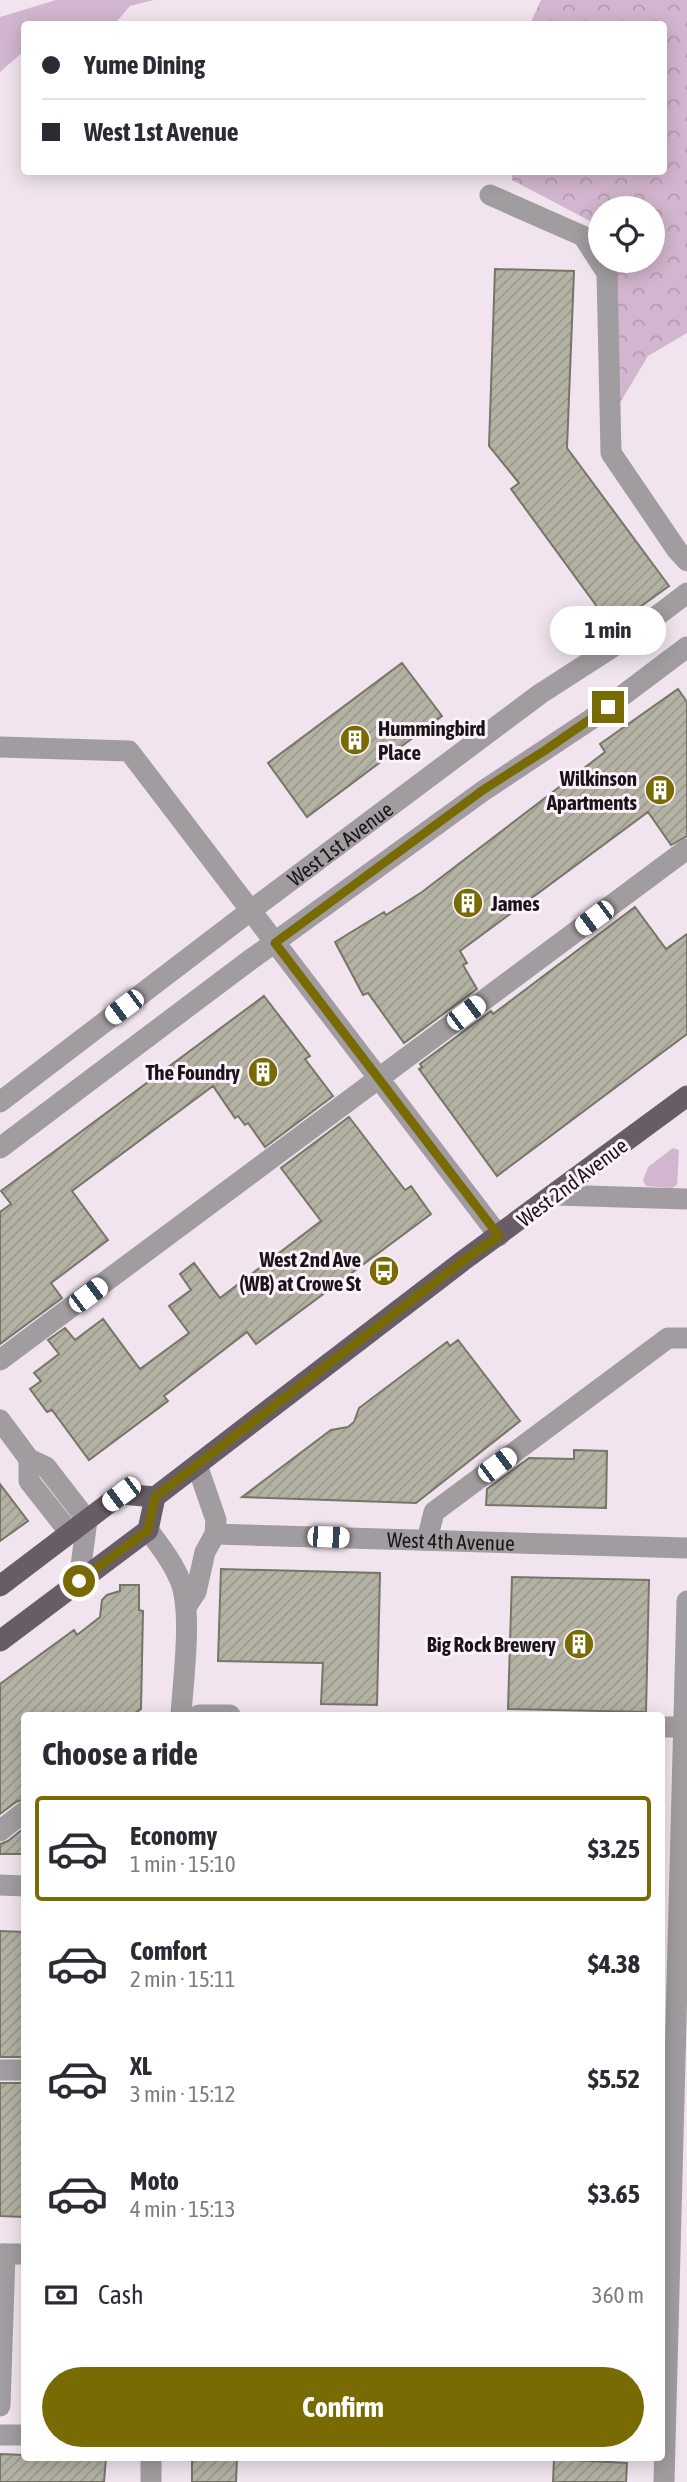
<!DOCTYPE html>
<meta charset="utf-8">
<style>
:root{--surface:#fff;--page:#f2f2f3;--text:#2b2b33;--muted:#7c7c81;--line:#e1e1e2;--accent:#796b03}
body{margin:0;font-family:"Asap Condensed",sans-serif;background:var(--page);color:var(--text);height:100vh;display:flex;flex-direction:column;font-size:26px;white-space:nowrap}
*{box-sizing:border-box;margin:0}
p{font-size:23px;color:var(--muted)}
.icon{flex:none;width:38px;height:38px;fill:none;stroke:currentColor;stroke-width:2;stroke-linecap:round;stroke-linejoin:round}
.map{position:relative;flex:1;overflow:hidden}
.details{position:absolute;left:21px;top:1712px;width:644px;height:749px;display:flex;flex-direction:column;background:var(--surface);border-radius:7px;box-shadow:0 4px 18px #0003}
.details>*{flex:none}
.hud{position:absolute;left:21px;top:21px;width:646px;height:154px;border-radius:7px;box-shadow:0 4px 18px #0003;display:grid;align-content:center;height:154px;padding:0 21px;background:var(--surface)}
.fabs{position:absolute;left:588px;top:196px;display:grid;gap:14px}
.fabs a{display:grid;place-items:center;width:77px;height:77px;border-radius:50%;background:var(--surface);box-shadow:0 4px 18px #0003;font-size:35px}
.end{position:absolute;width:32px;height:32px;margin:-16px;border:9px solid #796b03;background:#fff;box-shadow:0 0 0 4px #fff}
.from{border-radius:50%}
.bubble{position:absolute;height:49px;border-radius:24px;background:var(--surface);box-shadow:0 4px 18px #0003;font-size:23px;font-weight:700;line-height:49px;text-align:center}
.car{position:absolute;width:21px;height:42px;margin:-21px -10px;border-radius:9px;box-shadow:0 0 5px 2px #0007;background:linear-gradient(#fff 24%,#345 0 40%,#fff 0 76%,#345 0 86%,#fff 0)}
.hud b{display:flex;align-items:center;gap:24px;height:66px;font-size:26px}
.hud b+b{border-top:2px solid var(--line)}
.hud i{width:18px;height:18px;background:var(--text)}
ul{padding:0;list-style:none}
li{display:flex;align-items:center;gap:21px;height:105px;margin:0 14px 10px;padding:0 7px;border:4px solid transparent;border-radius:7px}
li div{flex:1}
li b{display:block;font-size:26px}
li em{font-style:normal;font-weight:700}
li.active{border-color:var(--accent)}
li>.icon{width:63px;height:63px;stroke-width:1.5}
h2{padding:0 21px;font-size:32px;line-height:84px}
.pay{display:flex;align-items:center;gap:18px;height:77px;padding:0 21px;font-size:26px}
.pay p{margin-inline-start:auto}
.action{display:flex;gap:14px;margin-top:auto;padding:14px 21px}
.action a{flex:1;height:80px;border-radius:42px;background:var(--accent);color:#fff;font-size:28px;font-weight:700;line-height:80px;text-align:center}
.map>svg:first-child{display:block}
.grass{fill:#d2b5ce}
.park{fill:url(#park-crowns)}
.building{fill:url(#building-hatch);stroke:#777568;stroke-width:2}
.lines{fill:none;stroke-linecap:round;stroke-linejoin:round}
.minor{stroke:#a19ca0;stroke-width:21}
.major{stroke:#675d65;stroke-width:21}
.route{stroke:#796b03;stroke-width:9}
.labels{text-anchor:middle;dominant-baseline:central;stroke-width:6;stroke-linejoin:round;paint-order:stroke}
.poi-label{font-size:21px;font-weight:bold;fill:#191418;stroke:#fef1fc;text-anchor:end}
.street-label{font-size:21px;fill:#191418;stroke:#fef1fc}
</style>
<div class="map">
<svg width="687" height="2482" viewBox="0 0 687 2482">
<defs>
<pattern id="park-crowns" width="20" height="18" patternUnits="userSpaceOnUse" patternTransform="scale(1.75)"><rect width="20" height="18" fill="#d2b5ce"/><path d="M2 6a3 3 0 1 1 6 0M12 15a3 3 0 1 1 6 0" fill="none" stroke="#b49bb0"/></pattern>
<pattern id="building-hatch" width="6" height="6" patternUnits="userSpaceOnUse" patternTransform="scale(1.75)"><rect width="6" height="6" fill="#b4b2a3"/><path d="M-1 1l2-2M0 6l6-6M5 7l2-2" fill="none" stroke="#9a988c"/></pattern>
</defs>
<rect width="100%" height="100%" fill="#f1e4ee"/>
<path class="grass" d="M56 0H154L130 6 117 21 107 24H24V51L0 72V17Z
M673 1148 679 1150 677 1185 672 1188 646 1186 643 1180 648 1167Z"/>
<path class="park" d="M541 0H687V333L648 356 615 411 616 261H653V208H600V230L590 221 512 180V172H663V24H530Z"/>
<path class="building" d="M495 269 574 271 567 448 669 586 612 627 511 489 519 483 489 446Z
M402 663 442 716 307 817 268 763Z
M678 689 687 702V836L671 845 648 812 460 951 467 963 463 965 477 989 404 1043 368 993 363 995 335 942 384 912 386 915 422 892 605 752 600 744Z
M635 907 666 949 687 934V1034L497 1176 419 1069 422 1067 420 1064 491 1011 493 1014Z
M264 996 310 1056 305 1059 333 1096 265 1147 248 1123 245 1125 238 1116 235 1118 213 1086 72 1191 108 1240 51 1283 62 1298 0 1344V1212L11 1204 1 1191Z
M349 1117 405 1190 411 1186 431 1214 256 1344 247 1332 164 1396 168 1401 89 1460 52 1410 47 1412 30 1389 41 1381 34 1373 59 1354 48 1340 65 1328 75 1340 103 1319 140 1369 189 1333 169 1306 191 1290 180 1274 194 1263 220 1298 321 1221 281 1168Z
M458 1340 520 1421 416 1503 242 1497 331 1430 348 1427 354 1422 359 1408 447 1342 450 1346Z
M574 1450 607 1451 606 1508 486 1505 487 1489 529 1458 574 1459Z
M0 1484 28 1521 0 1541Z
M221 1569 380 1573 377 1705 321 1704 323 1663 218 1661Z
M512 1577 649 1580 646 1712 508 1709Z
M120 1585H139V1610L143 1611 141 1709 133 1715H24V1799L16 1802 0 1814V1684L74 1630 77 1635 100 1617 102 1600 107 1595 120 1591Z
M24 1828V1854H0V1844L8 1841Z
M0 1931 24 1932V2057H0Z
M0 2083H24V2217L0 2216Z
M0 2454 24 2455V2457L106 2458 104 2482H0Z
M192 2457 237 2458 236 2482H192Z
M554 2459 627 2463 626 2482H553Z"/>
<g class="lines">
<g class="minor">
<path d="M490 195 583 236 607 273 611 453 677 550 687 561"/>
<path d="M0 747 129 751 499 1236"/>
<path id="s1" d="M0 1102 250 911 540 694 633 634 687 593"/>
<path d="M0 1148 250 960 483 791 590 720 687 647"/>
<path d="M554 1195 687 1199"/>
<path d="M0 1360 687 849"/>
<path d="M0 1420 29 1459 46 1467 87 1520 79 1581"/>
<path d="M29 1459V1481L70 1533"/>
<path d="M148 1530C160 1546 172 1561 180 1580 193 1612 183 1679 181 1715"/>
<path id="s2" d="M215 1534 687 1548"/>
<path d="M427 1540 434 1512 668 1338H687"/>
<path d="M186 1607 196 1592 205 1552 215 1534 216 1520 197 1465"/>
<path d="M199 1715H230"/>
<path d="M662 1727H687"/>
<path d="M0 1831 24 1812"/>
<path d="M0 1885 24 1886"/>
<path d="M0 2070H24"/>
<path d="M0 2254H24"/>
<path d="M0 2406 5 2254"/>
<path d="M0 2435H24"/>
<path d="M151 2482V2457"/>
<path d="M664 2482 687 1601"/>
</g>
<path class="major" d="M0 1586 121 1494 155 1497
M0 1641 148 1530 155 1497 464 1260 687 1096"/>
</g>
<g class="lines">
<path class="route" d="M79 1581 148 1530 155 1497 464 1260 499 1236 275 943 483 790 544 751 608 707"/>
</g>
<defs>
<g id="building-disc" transform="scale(1.575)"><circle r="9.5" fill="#796b03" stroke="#fef1fc"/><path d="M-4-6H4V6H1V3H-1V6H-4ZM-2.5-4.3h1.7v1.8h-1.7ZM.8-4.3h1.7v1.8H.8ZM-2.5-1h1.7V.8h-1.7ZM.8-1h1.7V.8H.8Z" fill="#fff"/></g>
<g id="bus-disc" transform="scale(1.575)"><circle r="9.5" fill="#796b03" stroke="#fef1fc"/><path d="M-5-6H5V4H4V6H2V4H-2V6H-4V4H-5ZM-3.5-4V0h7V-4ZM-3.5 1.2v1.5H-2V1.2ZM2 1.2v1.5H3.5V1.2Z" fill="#fff"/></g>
</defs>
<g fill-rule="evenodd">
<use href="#building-disc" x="355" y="740"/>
<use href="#building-disc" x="660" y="790"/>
<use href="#building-disc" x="468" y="903"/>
<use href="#building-disc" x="263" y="1072"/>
<use href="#bus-disc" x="384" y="1271"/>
<use href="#building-disc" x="579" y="1644"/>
</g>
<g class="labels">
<g class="poi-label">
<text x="378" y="728" text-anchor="start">Hummingbird<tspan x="378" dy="24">Place</tspan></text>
<text x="637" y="778">Wilkinson<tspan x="637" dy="24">Apartments</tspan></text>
<text x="491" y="903" text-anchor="start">James</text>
<text x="240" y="1072">The Foundry</text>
<text x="361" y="1259">West 2nd Ave<tspan x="361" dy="24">(WB) at Crowe St</tspan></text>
<text x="556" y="1644">Big Rock Brewery</text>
</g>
<g class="street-label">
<text stroke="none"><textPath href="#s1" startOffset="427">West 1st Avenue</textPath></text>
<text transform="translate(572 1182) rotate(-37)">West 2nd Avenue</text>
<text stroke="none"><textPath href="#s2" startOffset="236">West 4th Avenue</textPath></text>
</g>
</g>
</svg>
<div class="fabs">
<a><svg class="icon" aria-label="locate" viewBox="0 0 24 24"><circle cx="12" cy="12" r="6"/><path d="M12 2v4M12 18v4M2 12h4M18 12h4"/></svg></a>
</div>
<i class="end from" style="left:79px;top:1581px"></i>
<i class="end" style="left:608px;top:707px"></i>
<div class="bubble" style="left:550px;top:606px;width:116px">1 min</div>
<i class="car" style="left:594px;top:918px;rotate:233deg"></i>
<i class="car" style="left:124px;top:1007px;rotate:233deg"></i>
<i class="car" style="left:466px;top:1013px;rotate:53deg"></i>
<i class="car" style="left:88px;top:1295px;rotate:53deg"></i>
<i class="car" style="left:497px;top:1465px;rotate:53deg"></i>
<i class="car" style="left:121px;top:1494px;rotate:233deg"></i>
<i class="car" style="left:328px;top:1537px;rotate:92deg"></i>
<div class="hud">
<b><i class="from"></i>Yume Dining</b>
<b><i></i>West 1st Avenue</b>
</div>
<section class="details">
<h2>Choose a ride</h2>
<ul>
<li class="active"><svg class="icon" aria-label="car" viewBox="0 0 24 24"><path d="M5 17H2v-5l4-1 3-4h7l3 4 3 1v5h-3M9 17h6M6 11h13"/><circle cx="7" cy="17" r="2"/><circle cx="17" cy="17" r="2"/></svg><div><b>Economy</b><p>1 min · 15:10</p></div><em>$3.25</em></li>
<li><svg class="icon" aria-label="car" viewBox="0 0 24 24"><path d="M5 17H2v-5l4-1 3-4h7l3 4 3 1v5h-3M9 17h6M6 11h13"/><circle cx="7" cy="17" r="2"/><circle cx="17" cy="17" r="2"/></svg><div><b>Comfort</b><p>2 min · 15:11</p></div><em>$4.38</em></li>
<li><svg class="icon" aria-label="car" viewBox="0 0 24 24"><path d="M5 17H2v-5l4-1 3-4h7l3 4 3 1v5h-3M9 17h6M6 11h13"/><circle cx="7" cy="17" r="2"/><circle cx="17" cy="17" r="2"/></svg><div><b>XL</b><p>3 min · 15:12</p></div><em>$5.52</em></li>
<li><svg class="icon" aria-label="car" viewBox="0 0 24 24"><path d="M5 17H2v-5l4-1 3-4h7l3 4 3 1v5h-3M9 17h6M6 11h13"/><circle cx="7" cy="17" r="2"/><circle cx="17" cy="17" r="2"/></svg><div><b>Moto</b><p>4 min · 15:13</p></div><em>$3.65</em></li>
</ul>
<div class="pay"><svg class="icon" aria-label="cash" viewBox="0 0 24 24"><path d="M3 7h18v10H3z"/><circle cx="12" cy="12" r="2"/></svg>Cash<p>360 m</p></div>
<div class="action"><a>Confirm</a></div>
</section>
</div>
